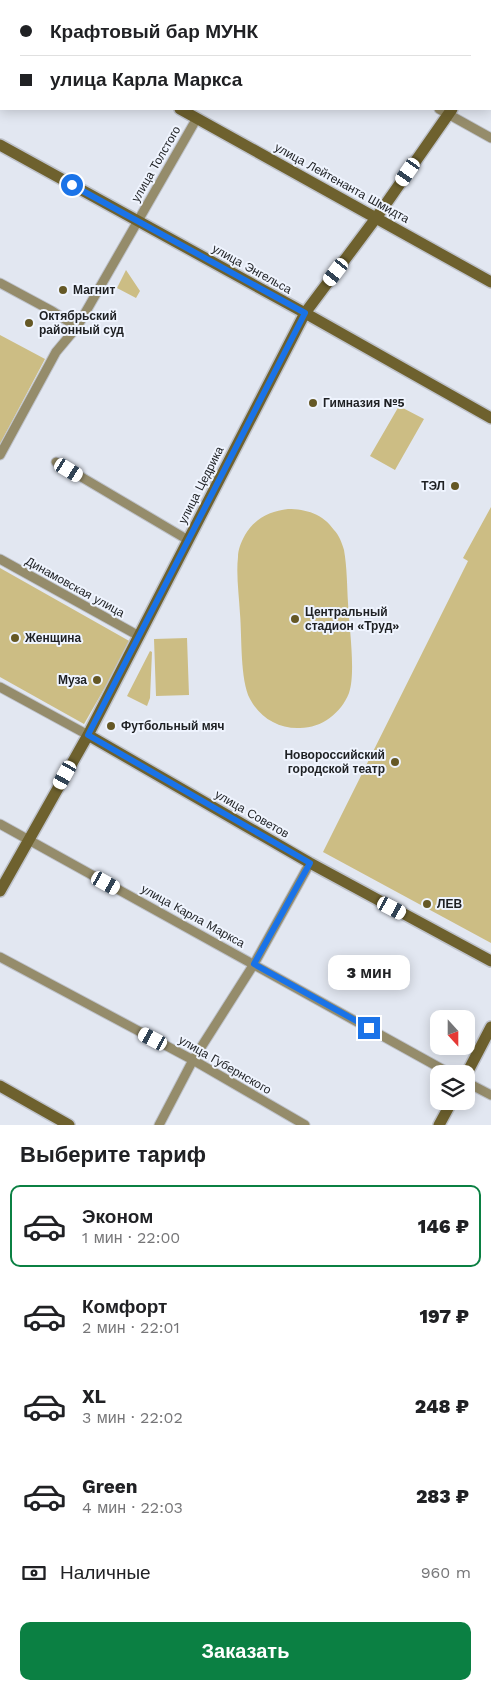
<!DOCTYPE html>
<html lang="ru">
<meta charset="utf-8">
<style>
:root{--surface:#fff;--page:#f2f2f2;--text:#202124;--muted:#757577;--line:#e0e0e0;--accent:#0b8043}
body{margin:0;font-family:"Work Sans",sans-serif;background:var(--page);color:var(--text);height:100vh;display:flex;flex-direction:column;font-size:19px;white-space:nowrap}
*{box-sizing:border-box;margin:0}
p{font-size:16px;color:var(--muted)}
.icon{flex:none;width:28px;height:28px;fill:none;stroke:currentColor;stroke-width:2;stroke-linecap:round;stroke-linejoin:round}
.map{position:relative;height:1125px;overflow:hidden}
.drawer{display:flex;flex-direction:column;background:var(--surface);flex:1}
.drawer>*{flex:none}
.banner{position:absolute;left:0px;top:0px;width:491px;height:110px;box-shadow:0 2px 12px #0003;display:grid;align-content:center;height:110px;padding:0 20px;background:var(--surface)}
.needle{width:32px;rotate:159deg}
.fabs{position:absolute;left:430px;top:1010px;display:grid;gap:10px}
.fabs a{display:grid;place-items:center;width:45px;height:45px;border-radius:10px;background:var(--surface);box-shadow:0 2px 12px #0003;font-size:25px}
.end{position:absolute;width:22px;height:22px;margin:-11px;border:6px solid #1a73e8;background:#fff;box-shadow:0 0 0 2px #fff}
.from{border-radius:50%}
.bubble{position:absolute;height:35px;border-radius:10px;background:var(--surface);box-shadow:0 2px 12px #0003;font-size:16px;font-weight:800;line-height:35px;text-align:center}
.car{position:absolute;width:15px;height:30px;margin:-15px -8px;border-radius:6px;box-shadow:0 0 4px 1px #0007;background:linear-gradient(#fff 24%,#345 0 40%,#fff 0 76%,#345 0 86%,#fff 0)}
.banner b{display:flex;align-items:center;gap:18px;height:48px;font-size:19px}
.banner b+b{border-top:1px solid var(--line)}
.banner i{width:12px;height:12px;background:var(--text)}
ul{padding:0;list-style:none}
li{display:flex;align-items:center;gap:15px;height:82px;margin:0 10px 8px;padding:0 10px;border:2px solid transparent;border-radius:10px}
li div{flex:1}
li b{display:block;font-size:19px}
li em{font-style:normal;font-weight:800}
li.selected{border-color:var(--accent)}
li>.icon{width:45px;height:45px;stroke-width:1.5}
h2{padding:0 20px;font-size:22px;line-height:60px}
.pay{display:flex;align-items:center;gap:12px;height:55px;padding:0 20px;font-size:19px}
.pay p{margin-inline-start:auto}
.action{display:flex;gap:10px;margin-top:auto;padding:10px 20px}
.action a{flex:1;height:58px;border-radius:10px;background:var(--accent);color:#fff;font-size:20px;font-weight:800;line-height:58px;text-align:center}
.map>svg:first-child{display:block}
.green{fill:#ccbd84}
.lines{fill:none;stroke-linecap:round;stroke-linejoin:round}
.street-casing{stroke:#bfc3cc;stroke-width:11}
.secondary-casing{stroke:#bfc3cc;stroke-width:14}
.street{stroke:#958c6b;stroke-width:9}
.secondary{stroke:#6e612e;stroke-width:11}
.route{stroke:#1a73e8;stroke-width:6}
.poi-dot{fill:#655825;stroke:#eff4fe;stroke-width:2}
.labels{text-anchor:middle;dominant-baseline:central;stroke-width:4;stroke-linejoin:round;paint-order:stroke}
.street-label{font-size:12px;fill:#1e2023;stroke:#eff4fe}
.poi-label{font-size:12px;font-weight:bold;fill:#1e2023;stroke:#eff4fe;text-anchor:start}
</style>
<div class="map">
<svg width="491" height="1125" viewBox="0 0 491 1125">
<rect width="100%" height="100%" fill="#e2e7f1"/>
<path class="green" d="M126 270 140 291 136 298 117 288Z
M0 335 45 359 0 444Z
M399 406 424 419 395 470 370 456Z
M491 507V943L323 852 468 561 463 558Z
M288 509C306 509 323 514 334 530 339 535 342 543 344 550 347 567 347 585 348 603 349 626 356 673 349 693 341 713 322 728 300 728 279 729 260 718 250 699 240 680 242 637 240 614 239 595 236 575 238 557 238 550 241 542 245 535 254 519 270 511 288 509Z
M0 568 131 642 84 724 0 677Z
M187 638 189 695 156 696 154 639Z
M150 651 152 652 150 698 147 706 127 696Z"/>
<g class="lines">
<g class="street-casing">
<path id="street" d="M219 0 222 1
M465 0 468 1
M101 1 102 0
M490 11H491
M439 109 491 138
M0 283 52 311 77 327
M0 455 56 352 77 327 197 118
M56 462 188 540
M0 559 139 636
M0 687 88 735
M0 824 451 1074
M0 957 193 1060 305 1125
M466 1082 491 1095
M159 1125 193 1060 254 964 310 863"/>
</g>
<g class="secondary-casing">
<path id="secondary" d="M0 7 1 8
M490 55 491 54
M180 109 491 282
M0 145 305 313 491 418
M88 735 310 863 491 961
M0 891 88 735 305 313 376 218 452 109
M466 1075 491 1027
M0 1086 69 1125
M439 1125 452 1101"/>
</g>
<use href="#street" class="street"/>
<use href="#secondary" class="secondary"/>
</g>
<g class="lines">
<path class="route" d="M72 185 305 313 88 735 310 863 254 964 369 1028"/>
</g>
<g class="poi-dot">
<circle cx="63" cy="290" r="5"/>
<circle cx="29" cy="323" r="5"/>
<circle cx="313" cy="403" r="5"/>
<circle cx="455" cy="486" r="5"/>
<circle cx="295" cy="619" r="5"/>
<circle cx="15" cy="638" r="5"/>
<circle cx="97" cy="680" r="5"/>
<circle cx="111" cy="726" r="5"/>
<circle cx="395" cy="762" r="5"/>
<circle cx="427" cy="904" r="5"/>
</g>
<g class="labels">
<g class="street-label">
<text transform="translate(156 164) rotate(-60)">улица Толстого</text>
<text transform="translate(342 183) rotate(29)">улица Лейтенанта Шмидта</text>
<text transform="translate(252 269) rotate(29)">улица Энгельса</text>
<text transform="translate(201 485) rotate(-63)">улица Цедрика</text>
<text transform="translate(75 587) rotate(29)">Динамовская улица</text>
<text transform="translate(252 814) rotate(30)">улица Советов</text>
<text transform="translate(193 916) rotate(29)">улица Карла Маркса</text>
<text transform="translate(225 1065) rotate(30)">улица Губернского</text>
</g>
<g class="poi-label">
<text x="73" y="290">Магнит</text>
<text x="39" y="316">Октябрьский<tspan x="39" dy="14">районный суд</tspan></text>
<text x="323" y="403">Гимназия №5</text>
<text x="445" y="486" text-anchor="end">ТЭЛ</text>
<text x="305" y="612">Центральный<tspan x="305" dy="14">стадион «Труд»</tspan></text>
<text x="25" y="638">Женщина</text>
<text x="87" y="680" text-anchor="end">Муза</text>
<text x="121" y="726">Футбольный мяч</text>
<text x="385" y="755" text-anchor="end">Новороссийский<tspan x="385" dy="14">городской театр</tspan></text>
<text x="437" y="904">ЛЕВ</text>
</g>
</g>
</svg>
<div class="fabs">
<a><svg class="needle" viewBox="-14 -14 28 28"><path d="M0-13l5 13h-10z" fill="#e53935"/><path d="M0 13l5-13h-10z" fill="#757577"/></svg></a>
<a><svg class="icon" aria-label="layers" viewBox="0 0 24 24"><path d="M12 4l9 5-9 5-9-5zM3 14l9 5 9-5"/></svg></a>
</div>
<i class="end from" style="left:72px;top:185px"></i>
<i class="end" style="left:369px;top:1028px"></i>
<div class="bubble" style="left:328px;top:955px;width:82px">3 мин</div>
<i class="car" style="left:408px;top:172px;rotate:215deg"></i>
<i class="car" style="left:336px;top:272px;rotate:217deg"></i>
<i class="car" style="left:69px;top:470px;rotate:121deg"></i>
<i class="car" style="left:65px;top:775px;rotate:209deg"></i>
<i class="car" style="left:106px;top:883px;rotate:119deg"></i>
<i class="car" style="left:392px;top:908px;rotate:118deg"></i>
<i class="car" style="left:153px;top:1039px;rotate:298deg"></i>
<div class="banner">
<b><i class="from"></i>Крафтовый бар МУНК</b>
<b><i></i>улица Карла Маркса</b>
</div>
</div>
<section class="drawer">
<h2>Выберите тариф</h2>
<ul>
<li class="selected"><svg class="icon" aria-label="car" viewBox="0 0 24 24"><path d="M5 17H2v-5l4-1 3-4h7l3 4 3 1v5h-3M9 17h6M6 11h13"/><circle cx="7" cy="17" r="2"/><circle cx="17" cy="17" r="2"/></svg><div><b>Эконом</b><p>1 мин · 22:00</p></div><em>146 ₽</em></li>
<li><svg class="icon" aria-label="car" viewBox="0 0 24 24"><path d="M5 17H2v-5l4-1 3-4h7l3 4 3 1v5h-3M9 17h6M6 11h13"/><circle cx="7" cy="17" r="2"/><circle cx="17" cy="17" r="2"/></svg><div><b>Комфорт</b><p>2 мин · 22:01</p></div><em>197 ₽</em></li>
<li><svg class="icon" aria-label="car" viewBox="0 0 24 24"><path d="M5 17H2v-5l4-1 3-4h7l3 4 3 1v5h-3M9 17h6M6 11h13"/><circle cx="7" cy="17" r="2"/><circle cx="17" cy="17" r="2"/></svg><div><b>XL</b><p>3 мин · 22:02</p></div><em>248 ₽</em></li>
<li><svg class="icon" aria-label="car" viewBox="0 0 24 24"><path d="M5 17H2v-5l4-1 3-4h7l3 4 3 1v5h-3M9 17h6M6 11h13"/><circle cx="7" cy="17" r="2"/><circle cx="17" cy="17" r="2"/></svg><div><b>Green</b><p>4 мин · 22:03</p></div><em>283 ₽</em></li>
</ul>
<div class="pay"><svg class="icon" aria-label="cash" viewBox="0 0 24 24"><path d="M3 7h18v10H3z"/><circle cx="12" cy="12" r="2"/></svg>Наличные<p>960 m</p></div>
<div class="action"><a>Заказать</a></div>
</section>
